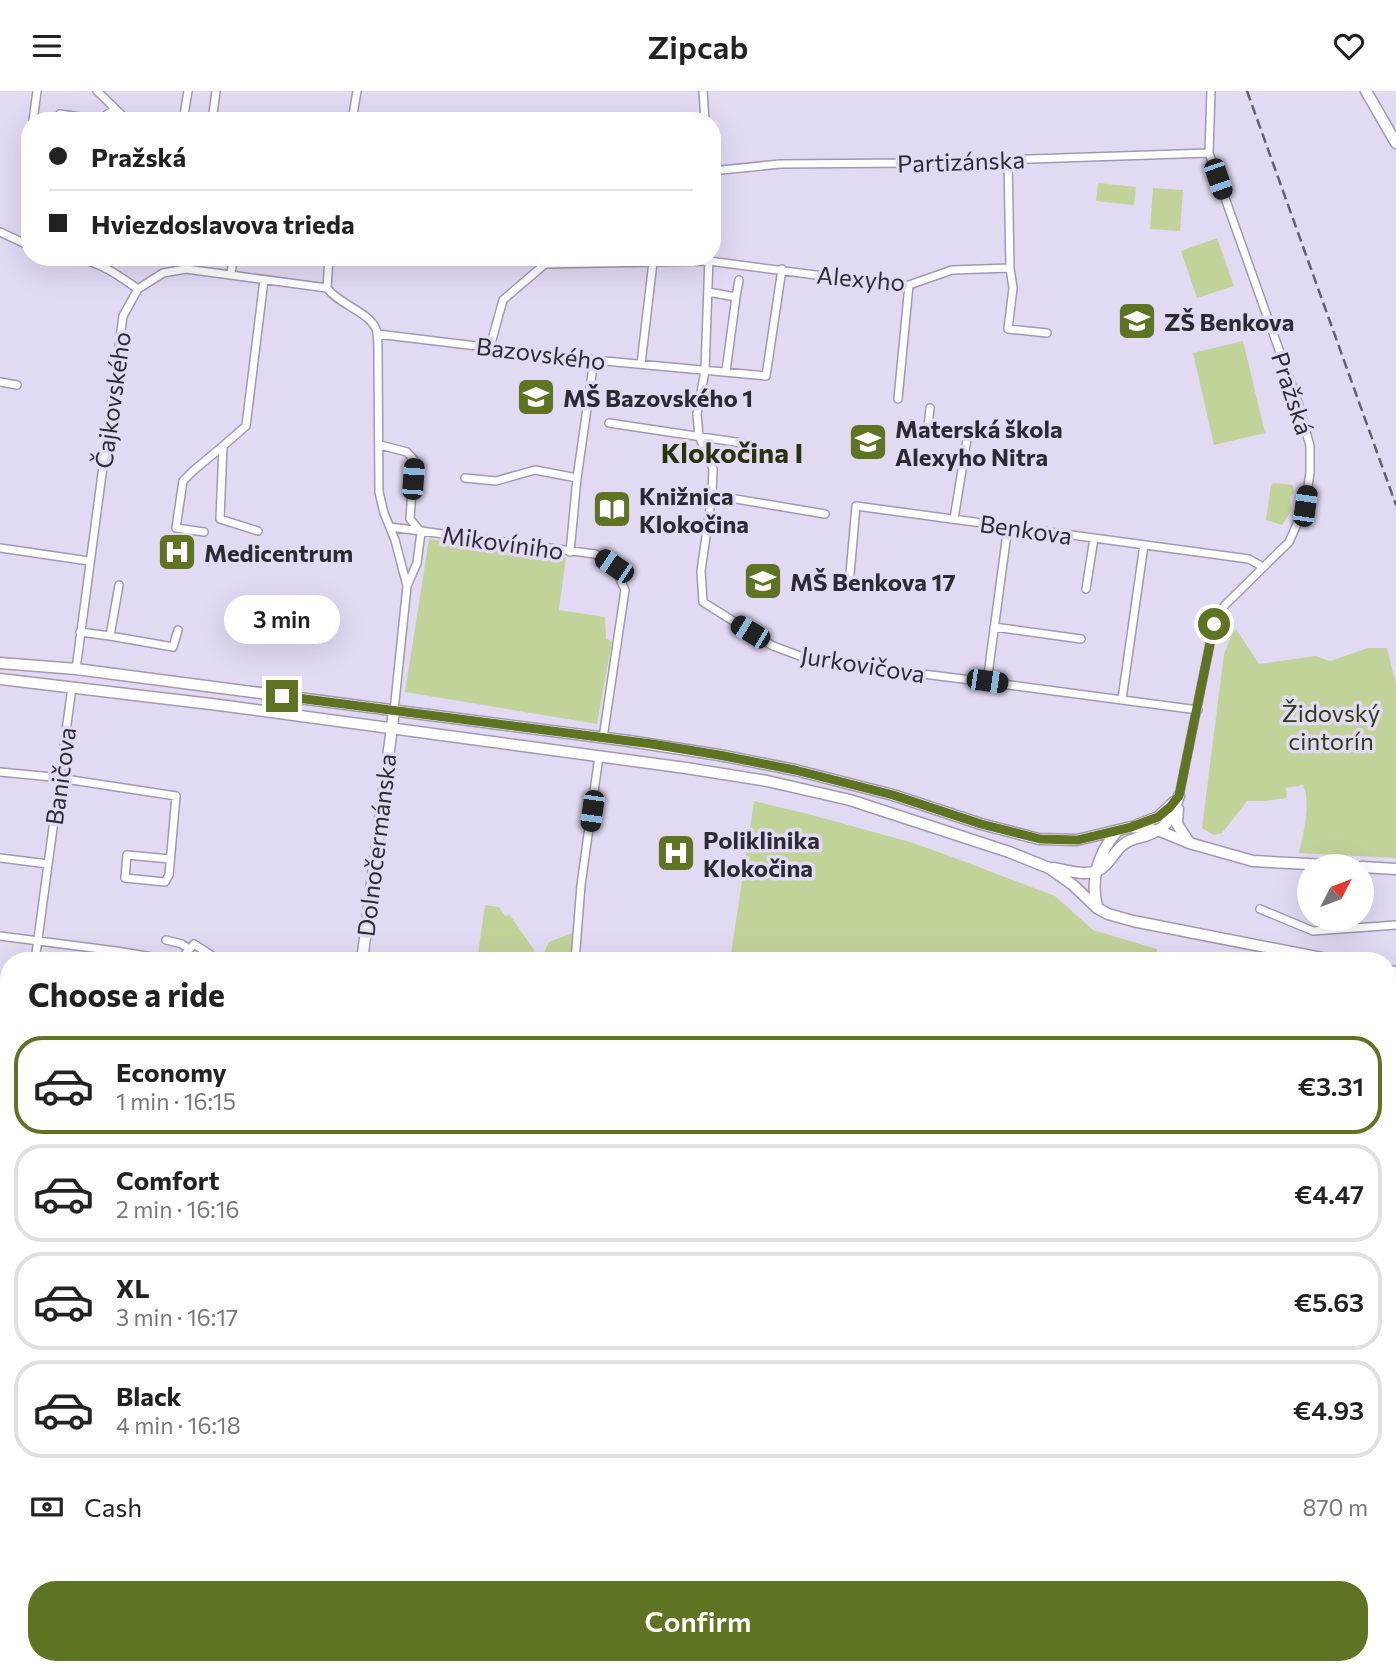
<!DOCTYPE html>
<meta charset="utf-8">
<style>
:root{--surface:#fff;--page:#f2f2f2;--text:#222;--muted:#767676;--line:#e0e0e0;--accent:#5f7423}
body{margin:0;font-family:Commissioner,sans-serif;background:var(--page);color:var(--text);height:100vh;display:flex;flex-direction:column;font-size:26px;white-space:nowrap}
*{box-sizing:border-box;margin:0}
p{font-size:23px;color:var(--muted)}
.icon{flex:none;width:38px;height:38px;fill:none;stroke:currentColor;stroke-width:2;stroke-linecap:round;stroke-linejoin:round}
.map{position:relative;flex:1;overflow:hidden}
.drawer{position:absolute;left:0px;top:861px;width:1396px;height:723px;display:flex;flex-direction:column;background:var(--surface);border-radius:28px 28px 0 0;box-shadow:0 7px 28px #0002}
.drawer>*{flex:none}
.top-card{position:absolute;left:21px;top:21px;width:700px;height:154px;border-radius:28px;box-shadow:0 7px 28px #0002;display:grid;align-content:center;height:154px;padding:0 28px;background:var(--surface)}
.needle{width:46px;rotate:48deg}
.controls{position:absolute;left:1297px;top:763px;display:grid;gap:14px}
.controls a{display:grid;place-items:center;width:77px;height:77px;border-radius:50%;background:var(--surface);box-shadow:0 7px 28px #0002;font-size:35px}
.end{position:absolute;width:32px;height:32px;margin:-16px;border:9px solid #5f7423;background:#fff;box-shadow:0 0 0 4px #fff}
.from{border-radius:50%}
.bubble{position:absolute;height:49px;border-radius:24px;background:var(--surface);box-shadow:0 7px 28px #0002;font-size:23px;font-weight:600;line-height:49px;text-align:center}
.car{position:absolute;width:21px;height:42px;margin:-21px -10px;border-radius:9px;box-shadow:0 0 5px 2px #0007;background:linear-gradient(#222 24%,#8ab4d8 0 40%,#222 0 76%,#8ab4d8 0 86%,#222 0)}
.top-card b{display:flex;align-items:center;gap:24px;height:66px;font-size:26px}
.top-card b+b{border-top:2px solid var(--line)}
.top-card i{width:18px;height:18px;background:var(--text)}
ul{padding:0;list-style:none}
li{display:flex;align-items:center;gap:21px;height:98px;margin:0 14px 10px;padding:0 14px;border:4px solid var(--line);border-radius:28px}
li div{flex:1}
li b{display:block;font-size:26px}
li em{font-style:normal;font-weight:600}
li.active{border-color:var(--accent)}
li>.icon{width:63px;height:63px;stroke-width:1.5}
h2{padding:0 28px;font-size:32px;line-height:84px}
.pay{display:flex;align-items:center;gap:18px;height:77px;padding:0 28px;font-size:26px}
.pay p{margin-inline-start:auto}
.button{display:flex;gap:14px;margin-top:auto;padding:14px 28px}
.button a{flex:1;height:80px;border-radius:28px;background:var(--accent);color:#fff;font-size:28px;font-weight:600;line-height:80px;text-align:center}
header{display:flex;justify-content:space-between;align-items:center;height:91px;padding:0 28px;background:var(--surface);font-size:32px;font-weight:600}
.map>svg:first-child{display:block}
.green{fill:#c1d399}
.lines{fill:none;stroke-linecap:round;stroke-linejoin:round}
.street-casing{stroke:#a199b0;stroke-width:10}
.secondary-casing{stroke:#a199b0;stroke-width:13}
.street{stroke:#fff;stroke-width:7}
.secondary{stroke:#fff;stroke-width:10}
.rail{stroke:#64606e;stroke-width:2.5;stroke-dasharray:10 5;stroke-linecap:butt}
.route{stroke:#5f7423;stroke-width:9}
.labels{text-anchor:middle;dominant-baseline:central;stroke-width:7;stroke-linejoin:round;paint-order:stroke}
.street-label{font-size:24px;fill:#2d2a34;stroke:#e2daf3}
.poi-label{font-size:24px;font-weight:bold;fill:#2d2a34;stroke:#e2daf3;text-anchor:start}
.park-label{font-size:24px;fill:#2f3b0f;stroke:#e2daf3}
.quarter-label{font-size:28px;font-weight:bold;fill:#28320c;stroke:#e2daf3}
</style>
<header><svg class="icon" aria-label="menu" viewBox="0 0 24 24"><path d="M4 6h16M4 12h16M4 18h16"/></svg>Zipcab<svg class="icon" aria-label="heart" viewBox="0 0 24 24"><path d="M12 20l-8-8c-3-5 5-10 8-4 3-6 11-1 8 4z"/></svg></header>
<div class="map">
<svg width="1396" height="1583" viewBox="0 0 1396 1583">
<rect width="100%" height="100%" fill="#e2daf3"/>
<path class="green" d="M1098 92 1136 96 1134 114 1096 110Z
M1153 97 1183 99 1180 140 1150 138Z
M1217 147 1234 195 1197 207 1181 160Z
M1243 250 1265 342 1214 354 1193 262Z
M1274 392 1293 394 1294 401 1290 406 1291 420 1282 434 1266 429 1271 394Z
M429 448 566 466 559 519 605 526 606 548 612 550 597 633 405 601Z
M1236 538 1259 573 1316 565 1330 570 1368 557H1387L1396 594V767L1299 762C1304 740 1311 712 1303 694L1286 697 1287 707 1265 710H1247L1222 742 1214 744 1202 737 1224 563 1232 543Z
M754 710 808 723 910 751 947 764 1055 805 1093 839 1157 858 1155 870H730Z
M485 814 499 816 506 826 509 823 534 859 533 869 543 870 545 860 549 851 572 842 570 870H477Z
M1388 1319 1396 1350V1441L1388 1451Z"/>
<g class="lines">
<g class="street-casing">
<path id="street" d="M97 0 128 30
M703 0 705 30
M60 23 99 29 115 18
M33 30 37 0
M183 30 188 0
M212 30 216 0
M352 30 357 0
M28 69 30 56
M712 80 780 73 911 72 1209 62
M0 141 30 155
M74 166C100 171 118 184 138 198
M709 166 705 280 697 323 699 345 713 378 712 404 701 480 703 511 773 555 811 569 987 591 1198 619
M1010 177 1013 197 1008 238 1047 242
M231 184 233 166
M327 197 329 166
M708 201 736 206 726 280
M736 206 739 189
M377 243 594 269 766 285 782 178
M490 256 503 209 545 173 709 170 900 195 909 194 952 179 1010 177 1008 68
M641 273 653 171
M0 291 17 294
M898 308 909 194
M930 317 928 336 968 342 954 428
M609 332 742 352
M380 354 407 361 414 369 410 428 421 441 417 472 407 495 394 620
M465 387 496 390 535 379 577 387
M712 404 825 423
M390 436 595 463 614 475 625 499 603 647
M258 440 220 428 223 355 246 335 264 189
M204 441 176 437 183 390 194 379 223 355
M0 457 89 470
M570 461 577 387 594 269
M850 483 856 415 1249 468 1263 476
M1086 498 1094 447
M994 536 1081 548
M80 541 110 545 173 556 178 539
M110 545 119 494
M76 578 123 225 138 198 163 182 186 178 327 197C340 215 372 221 377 241 378 248 378 257 378 264L379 401 384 422 395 449 407 495
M987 591 1008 435
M1122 608 1144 454
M0 681 52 686 176 705 169 784 165 791 125 787 127 764 170 768
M1179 705 1214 533 1225 514 1289 451 1305 415 1310 382V355L1299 315 1209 62 1211 0
M0 767 48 773
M1260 818 1313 840 1396 834
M0 845 116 860 176 870
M166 849 182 853 189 858
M35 870 72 596
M179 870 194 853 220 870
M575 870 581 794 599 665
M0 1104 9 1081
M1388 1111 1396 1113
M1388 1222 1396 1220
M1388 1317 1396 1362
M864 1575 891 1583
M45 1583 50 1575
M556 1583 559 1575
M894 1583 896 1575
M1165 1583 1167 1575"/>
</g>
<g class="secondary-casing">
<path id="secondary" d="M1366 0 1396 52
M0 572 76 578 629 650 719 664 795 679 893 704 981 733 1039 748 1077 749 1131 736 1143 737 1160 740 1189 752 1253 770 1346 775
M0 588 219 614 686 677 767 690 850 709 1009 761 1049 777 1073 794 1097 817 1108 823 1133 830 1337 870
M1178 718 1177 733 1189 751
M1137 734 1158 726 1174 711
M1362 776 1396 778
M1053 777C1066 779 1084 785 1097 780 1109 775 1114 760 1124 753 1130 748 1138 747 1145 745 1169 737 1171 727 1179 705
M1097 816C1090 787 1098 763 1117 740
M362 870 394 620
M1388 880 1396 881
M1388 1463 1396 1454
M0 1499 9 1504
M158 1575 174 1583
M226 1583 228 1575
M1291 1583 1297 1575"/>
</g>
<use href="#street" class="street"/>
<use href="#secondary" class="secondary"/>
<path class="rail" d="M1247 0 1396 414"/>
</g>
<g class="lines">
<path class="route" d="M282 605 652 653 719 664 795 679 893 704 981 733 1040 748 1077 749 1131 736 1158 726 1170 716 1179 705 1214 533"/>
</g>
<defs>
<g id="school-square" transform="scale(2.0125)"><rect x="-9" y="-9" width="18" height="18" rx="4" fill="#5f7423" stroke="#e2daf3"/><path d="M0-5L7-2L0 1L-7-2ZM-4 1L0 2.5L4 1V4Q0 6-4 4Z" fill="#fff"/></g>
<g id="library-square" transform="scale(2.0125)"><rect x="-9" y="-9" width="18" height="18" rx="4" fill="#5f7423" stroke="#e2daf3"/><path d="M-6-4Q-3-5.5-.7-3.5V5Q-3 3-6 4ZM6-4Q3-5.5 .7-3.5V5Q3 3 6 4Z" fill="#fff"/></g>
<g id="hospital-square" transform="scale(2.0125)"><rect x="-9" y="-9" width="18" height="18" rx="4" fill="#5f7423" stroke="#e2daf3"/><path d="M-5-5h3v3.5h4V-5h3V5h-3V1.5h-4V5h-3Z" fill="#fff"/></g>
</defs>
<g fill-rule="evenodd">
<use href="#school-square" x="1137" y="230"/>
<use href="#school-square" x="536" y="306"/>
<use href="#school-square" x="868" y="351"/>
<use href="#library-square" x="612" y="418"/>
<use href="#hospital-square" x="177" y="461"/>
<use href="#school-square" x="763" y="490"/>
<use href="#hospital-square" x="676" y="762"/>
</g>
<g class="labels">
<g class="street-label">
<text transform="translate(961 70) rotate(-2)">Partizánska</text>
<text transform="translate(861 187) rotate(5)">Alexyho</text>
<text transform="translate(541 262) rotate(7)">Bazovského</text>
<text transform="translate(1293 302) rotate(72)">Pražská</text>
<text transform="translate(112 309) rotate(-82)">Čajkovského</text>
<text transform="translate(1026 438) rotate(8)">Benkova</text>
<text transform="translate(503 451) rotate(8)">Mikovíniho</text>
<text transform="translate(863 573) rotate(9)">Jurkovičova</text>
<text transform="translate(60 685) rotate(-82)">Baničova</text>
<text transform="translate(376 754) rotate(-83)">Dolnočermánska</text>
</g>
<g class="poi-label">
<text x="1164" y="230">ZŠ Benkova</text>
<text x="563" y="306">MŠ Bazovského 1</text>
<text x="895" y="337">Materská škola<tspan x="895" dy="28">Alexyho Nitra</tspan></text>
<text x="639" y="404">Knižnica<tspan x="639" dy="28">Klokočina</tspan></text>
<text x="204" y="461">Medicentrum</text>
<text x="790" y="490">MŠ Benkova 17</text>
<text x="703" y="748">Poliklinika<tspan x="703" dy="28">Klokočina</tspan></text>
</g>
<g class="park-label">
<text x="1331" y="621">Židovský<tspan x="1331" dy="28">cintorín</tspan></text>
</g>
<g class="quarter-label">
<text x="732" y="361">Klokočina I</text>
</g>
</g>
</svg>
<div class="controls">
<a><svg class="needle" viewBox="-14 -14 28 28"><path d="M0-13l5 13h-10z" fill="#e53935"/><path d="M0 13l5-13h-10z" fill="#767676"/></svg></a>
</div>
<i class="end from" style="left:1214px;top:533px"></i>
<i class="end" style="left:282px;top:605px"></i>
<div class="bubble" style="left:224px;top:504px;width:116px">3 min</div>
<i class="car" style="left:1218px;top:88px;rotate:161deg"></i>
<i class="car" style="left:413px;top:388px;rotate:4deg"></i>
<i class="car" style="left:1305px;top:415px;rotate:8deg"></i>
<i class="car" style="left:614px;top:475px;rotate:304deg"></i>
<i class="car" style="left:750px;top:541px;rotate:301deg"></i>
<i class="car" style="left:987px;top:590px;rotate:98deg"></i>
<i class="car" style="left:592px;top:720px;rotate:188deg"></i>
<div class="top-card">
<b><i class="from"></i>Pražská</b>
<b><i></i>Hviezdoslavova trieda</b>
</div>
<section class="drawer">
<h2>Choose a ride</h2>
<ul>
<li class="active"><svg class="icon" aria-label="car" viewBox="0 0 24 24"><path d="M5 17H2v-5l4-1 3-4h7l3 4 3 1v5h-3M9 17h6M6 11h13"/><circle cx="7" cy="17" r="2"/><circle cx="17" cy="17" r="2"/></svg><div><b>Economy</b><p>1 min · 16:15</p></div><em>€3.31</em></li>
<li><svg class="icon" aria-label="car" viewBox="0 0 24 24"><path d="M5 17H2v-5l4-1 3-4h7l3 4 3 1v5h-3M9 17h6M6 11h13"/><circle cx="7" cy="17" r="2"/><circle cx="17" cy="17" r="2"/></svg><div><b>Comfort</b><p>2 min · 16:16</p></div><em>€4.47</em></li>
<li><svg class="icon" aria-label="car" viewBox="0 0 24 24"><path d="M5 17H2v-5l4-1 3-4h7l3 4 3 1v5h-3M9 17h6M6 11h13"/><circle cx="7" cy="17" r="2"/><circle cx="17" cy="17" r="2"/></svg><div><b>XL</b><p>3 min · 16:17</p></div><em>€5.63</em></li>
<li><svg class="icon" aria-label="car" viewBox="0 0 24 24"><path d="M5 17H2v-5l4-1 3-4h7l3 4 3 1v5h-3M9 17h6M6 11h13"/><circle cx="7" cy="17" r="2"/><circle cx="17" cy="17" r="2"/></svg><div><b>Black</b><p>4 min · 16:18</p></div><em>€4.93</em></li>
</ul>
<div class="pay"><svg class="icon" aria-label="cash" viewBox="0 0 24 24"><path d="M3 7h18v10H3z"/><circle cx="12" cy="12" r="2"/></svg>Cash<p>870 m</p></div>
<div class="button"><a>Confirm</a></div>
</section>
</div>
